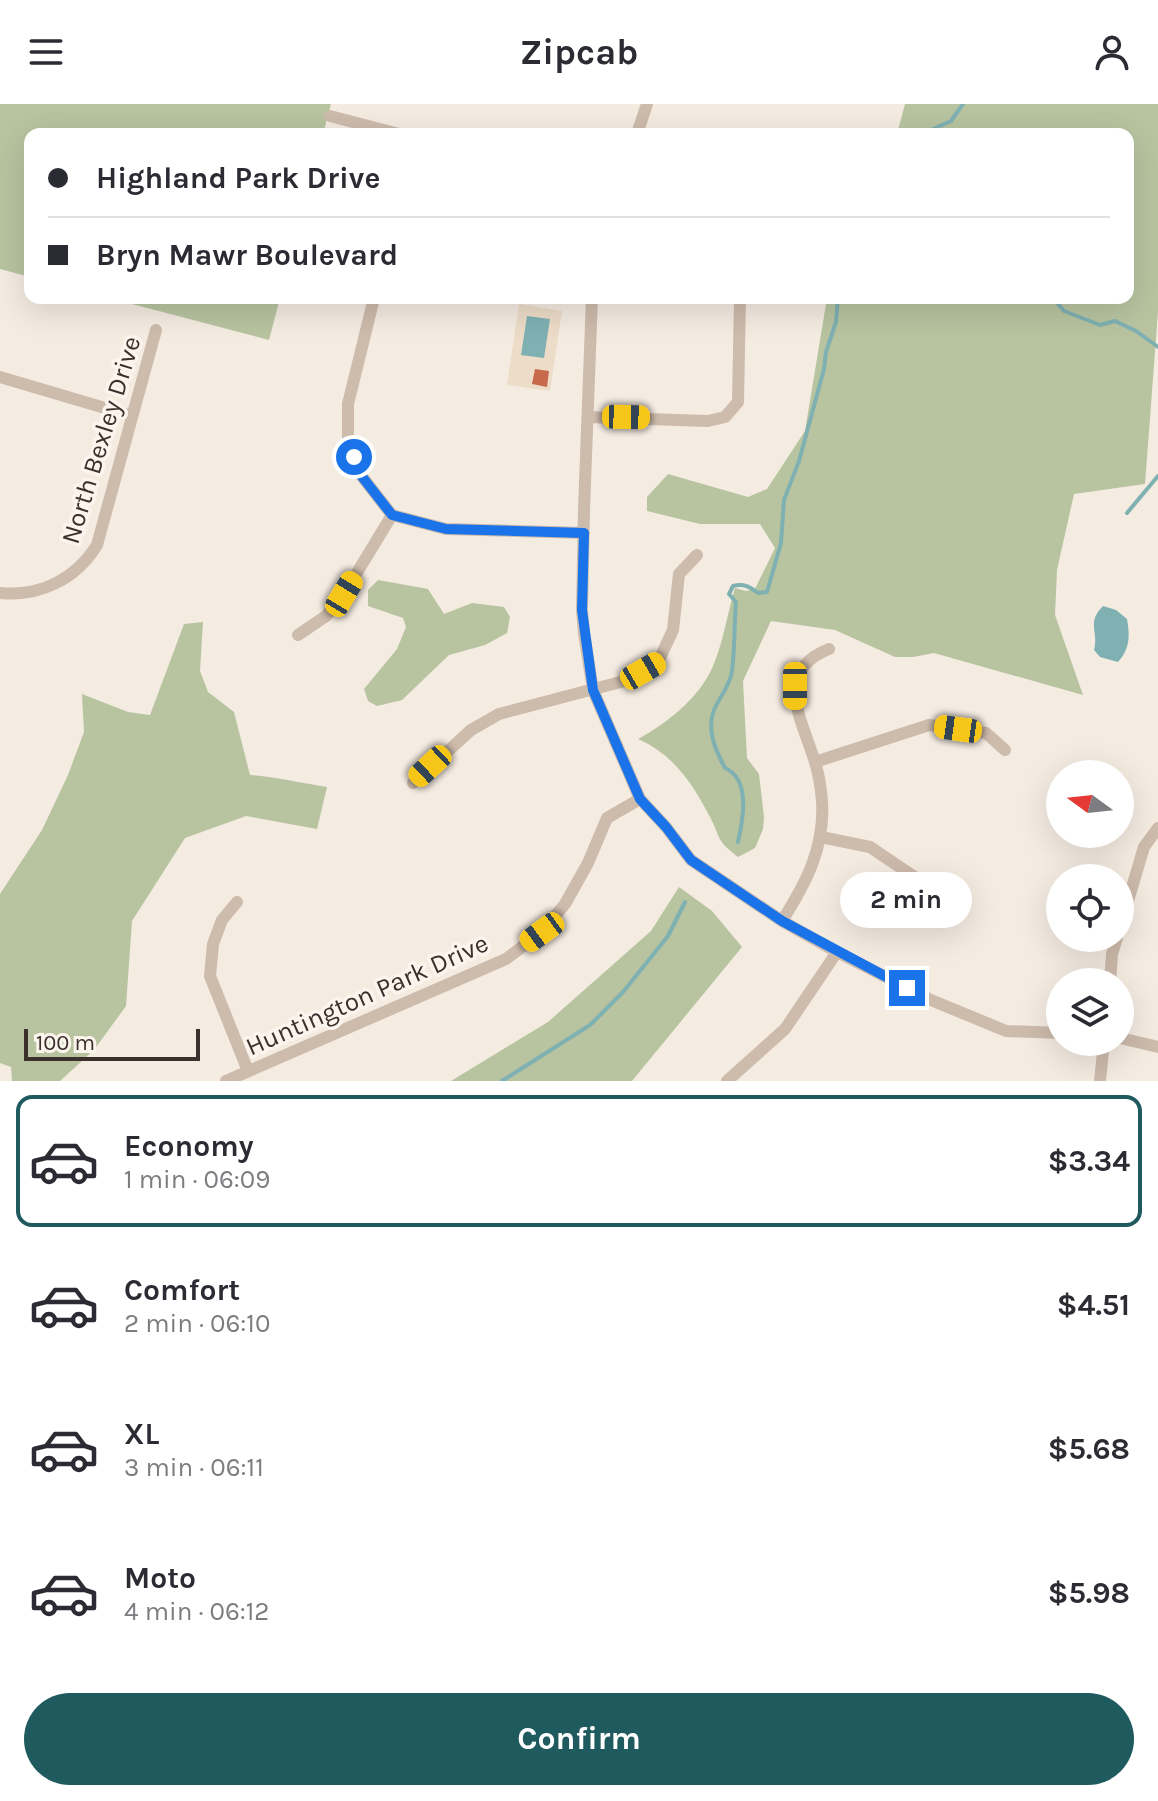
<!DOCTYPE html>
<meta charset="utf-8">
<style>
:root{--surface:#fff;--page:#f7f7f7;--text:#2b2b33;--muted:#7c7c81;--line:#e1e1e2;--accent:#1f5a5e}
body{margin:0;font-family:Karla,sans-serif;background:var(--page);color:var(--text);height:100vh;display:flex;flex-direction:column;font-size:30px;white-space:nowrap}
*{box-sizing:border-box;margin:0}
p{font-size:26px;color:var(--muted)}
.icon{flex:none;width:44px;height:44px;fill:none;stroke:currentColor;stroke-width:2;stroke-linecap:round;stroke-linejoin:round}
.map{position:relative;height:977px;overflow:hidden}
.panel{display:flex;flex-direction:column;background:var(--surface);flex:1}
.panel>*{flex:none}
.hud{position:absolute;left:24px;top:24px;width:1110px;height:176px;border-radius:16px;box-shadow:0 8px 32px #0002;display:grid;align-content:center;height:176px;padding:0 24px;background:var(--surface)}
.needle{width:52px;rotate:285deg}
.buttons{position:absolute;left:1046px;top:656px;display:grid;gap:16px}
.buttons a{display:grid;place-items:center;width:88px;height:88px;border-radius:50%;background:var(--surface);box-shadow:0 8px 32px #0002;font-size:40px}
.scale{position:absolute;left:24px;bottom:20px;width:176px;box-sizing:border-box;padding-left:8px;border:4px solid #3b302b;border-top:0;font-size:22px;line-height:28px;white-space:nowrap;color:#3b302b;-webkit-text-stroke:6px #fbf5ee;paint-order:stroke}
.end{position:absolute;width:36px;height:36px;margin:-18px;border:10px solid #1a73e8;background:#fff;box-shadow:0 0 0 4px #fff}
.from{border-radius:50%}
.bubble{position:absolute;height:56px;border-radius:28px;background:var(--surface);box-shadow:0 8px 32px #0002;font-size:26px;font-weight:700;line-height:56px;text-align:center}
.car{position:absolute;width:24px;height:48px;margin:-24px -12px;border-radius:10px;box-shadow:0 0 6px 2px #0007;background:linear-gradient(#f5c518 24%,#345 0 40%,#f5c518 0 76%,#345 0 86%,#f5c518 0)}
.hud b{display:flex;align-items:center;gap:28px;height:76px;font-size:30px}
.hud b+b{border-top:2px solid var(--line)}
.hud i{width:20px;height:20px;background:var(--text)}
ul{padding:14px 0 0;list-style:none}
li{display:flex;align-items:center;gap:24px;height:132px;margin:0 16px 12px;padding:0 8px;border:4px solid transparent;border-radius:16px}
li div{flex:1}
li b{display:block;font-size:30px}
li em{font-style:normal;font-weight:700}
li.current{border-color:var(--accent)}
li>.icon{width:72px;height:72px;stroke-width:1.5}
.action{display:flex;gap:16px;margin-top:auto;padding:16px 24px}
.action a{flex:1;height:92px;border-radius:48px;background:var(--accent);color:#fff;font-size:32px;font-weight:700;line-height:92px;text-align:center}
header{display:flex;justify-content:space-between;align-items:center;height:104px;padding:0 24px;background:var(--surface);font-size:36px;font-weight:700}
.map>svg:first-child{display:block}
.green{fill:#b8c4a0}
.plaza{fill:#ecdcc8}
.water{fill:#7fb0b2}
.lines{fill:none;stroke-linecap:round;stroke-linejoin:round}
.stream{stroke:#7fb0b2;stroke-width:4}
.building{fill:#c8694b}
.street{stroke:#cdbbac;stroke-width:12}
.route{stroke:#1a73e8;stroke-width:10}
.labels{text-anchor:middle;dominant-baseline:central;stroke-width:7;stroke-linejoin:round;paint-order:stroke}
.street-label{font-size:26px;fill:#3b302b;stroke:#fbf5ee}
</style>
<header><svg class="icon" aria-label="menu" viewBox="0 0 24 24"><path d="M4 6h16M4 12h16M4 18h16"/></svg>Zipcab<svg class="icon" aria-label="person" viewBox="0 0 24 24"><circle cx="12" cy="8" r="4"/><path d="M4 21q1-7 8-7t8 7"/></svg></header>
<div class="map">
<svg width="1158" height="977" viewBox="0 0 1158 977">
<rect width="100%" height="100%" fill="#f4ebe1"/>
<path class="green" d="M0 0H331L323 30H30V173L0 165Z
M905 0H1158V208L1145 380 1074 390 1057 466 1055 511 1083 591 934 549 913 553H895L835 526 771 517 743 577 747 654 759 670 764 713 763 725 755 744 738 753C715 735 722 736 710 713 693 680 673 650 638 635 669 618 703 591 715 557 724 534 728 507 735 484L746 487 755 485 775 444 760 420H700L647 407V393L668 370 748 393 767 385 805 327 827 194H1128V30H897Z
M109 194H280L269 236Z
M378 476 428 485 444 510 472 499 504 503 510 513 507 529 485 541 449 551 402 596 377 602 368 597 364 585 397 545 406 523 403 514 368 502V486Z
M203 518 200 567 208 588 234 608 250 671C276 673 301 679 327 683L317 725 246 712 185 734 132 817 126 902 94 946 60 977H12L11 963 0 959V790L42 726 68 671 84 628 82 590 128 608 150 611 184 520Z
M679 783 712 807 742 843 632 977H451L548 918 651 827Z"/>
<path class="plaza" d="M519 200 562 207 550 287 507 281Z"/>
<path class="water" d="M527 212 550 215 544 254 521 251Z
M1103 502 1116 506 1127 515C1130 532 1130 545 1118 558L1100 553 1094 546C1099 527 1086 519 1103 502Z"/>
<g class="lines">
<path class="stream" d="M922 30 951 17 963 0
M1053 194 1064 207 1100 221 1115 217 1136 227 1158 243
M1127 409 1158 372
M738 738C743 716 751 675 725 664 716 647 706 626 714 606 720 592 730 582 732 567 735 544 734 521 736 498L729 490 733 482C744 479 750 483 758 489L767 488 781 439 784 396 799 357 824 265 826 248 836 218 838 194
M502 977 590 921 623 888 668 832 685 798"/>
</g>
<path class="building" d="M535 265 549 267 547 283 532 280Z"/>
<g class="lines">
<path class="street" d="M330 12 399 30
M637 30 647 0
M374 194 348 300V336L360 370 392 411 446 425 584 429
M592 194 584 405 582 506 584 529 593 586 640 695 666 723 691 756 782 817 837 848 931 896 1006 927 1060 929
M0 273 132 312
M588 313 708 317 725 313 738 298 740 194
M0 489C40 493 76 475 97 441L156 226
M298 531 326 512 344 490 392 411
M815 658 929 621 986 629 1005 646
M413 679 471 626 499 610 628 576 658 558 673 526 679 470 697 451
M821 733 870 743 931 784 961 790
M237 798 222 816 213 840 210 872 248 967
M782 817C806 779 825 744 822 697 821 684 818 667 814 655 801 614 773 567 829 545
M1120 824 1144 743 1158 724
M1110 878 1112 850 1117 834
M1120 934 1158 943
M226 977 506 855 542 828 565 800 588 759 607 714 640 695
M727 977 785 925 837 848
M1100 977 1104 938"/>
</g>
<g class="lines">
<path class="route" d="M354 353 360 370 392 411 446 425 584 429 582 506 593 586 640 695 666 723 691 756 782 817 907 884"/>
</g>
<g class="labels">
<g class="street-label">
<text transform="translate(101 336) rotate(-73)">North Bexley Drive</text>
<text transform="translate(367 891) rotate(-24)">Huntington Park Drive</text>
</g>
</g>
</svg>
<div class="buttons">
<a><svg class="needle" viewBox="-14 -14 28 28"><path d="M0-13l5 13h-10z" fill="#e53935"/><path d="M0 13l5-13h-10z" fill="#7c7c81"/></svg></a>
<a><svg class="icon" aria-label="locate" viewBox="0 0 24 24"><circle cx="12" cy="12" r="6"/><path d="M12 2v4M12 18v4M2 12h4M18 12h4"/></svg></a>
<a><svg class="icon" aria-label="layers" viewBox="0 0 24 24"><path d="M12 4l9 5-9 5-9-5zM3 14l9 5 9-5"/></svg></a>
</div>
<div class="scale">100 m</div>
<i class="end from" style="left:354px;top:353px"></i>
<i class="end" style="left:907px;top:884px"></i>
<div class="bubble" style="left:840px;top:768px;width:132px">2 min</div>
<i class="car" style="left:626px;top:313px;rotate:91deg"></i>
<i class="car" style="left:344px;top:490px;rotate:31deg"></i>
<i class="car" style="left:643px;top:567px;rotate:60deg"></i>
<i class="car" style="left:795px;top:582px;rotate:180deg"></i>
<i class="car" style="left:958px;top:625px;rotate:278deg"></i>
<i class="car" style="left:430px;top:662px;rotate:227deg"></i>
<i class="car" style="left:542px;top:828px;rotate:234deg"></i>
<div class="hud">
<b><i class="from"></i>Highland Park Drive</b>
<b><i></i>Bryn Mawr Boulevard</b>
</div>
</div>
<section class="panel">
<ul>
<li class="current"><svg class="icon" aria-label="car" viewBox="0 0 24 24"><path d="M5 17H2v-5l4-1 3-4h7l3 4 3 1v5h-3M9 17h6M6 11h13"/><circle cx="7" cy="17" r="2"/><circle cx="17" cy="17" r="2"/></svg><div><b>Economy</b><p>1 min · 06:09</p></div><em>$3.34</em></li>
<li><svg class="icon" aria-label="car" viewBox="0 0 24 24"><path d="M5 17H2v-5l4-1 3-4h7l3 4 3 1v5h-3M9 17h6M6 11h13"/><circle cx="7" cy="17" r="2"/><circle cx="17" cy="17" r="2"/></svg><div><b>Comfort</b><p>2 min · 06:10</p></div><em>$4.51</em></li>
<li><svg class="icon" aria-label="car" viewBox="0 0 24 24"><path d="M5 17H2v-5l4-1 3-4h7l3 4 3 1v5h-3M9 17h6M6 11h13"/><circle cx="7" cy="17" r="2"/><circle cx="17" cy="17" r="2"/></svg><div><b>XL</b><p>3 min · 06:11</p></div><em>$5.68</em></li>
<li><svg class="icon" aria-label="car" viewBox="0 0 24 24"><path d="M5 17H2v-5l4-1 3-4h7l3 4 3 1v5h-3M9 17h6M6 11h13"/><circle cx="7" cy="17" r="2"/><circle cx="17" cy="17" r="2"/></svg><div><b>Moto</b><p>4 min · 06:12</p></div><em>$5.98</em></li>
</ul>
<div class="action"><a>Confirm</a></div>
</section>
